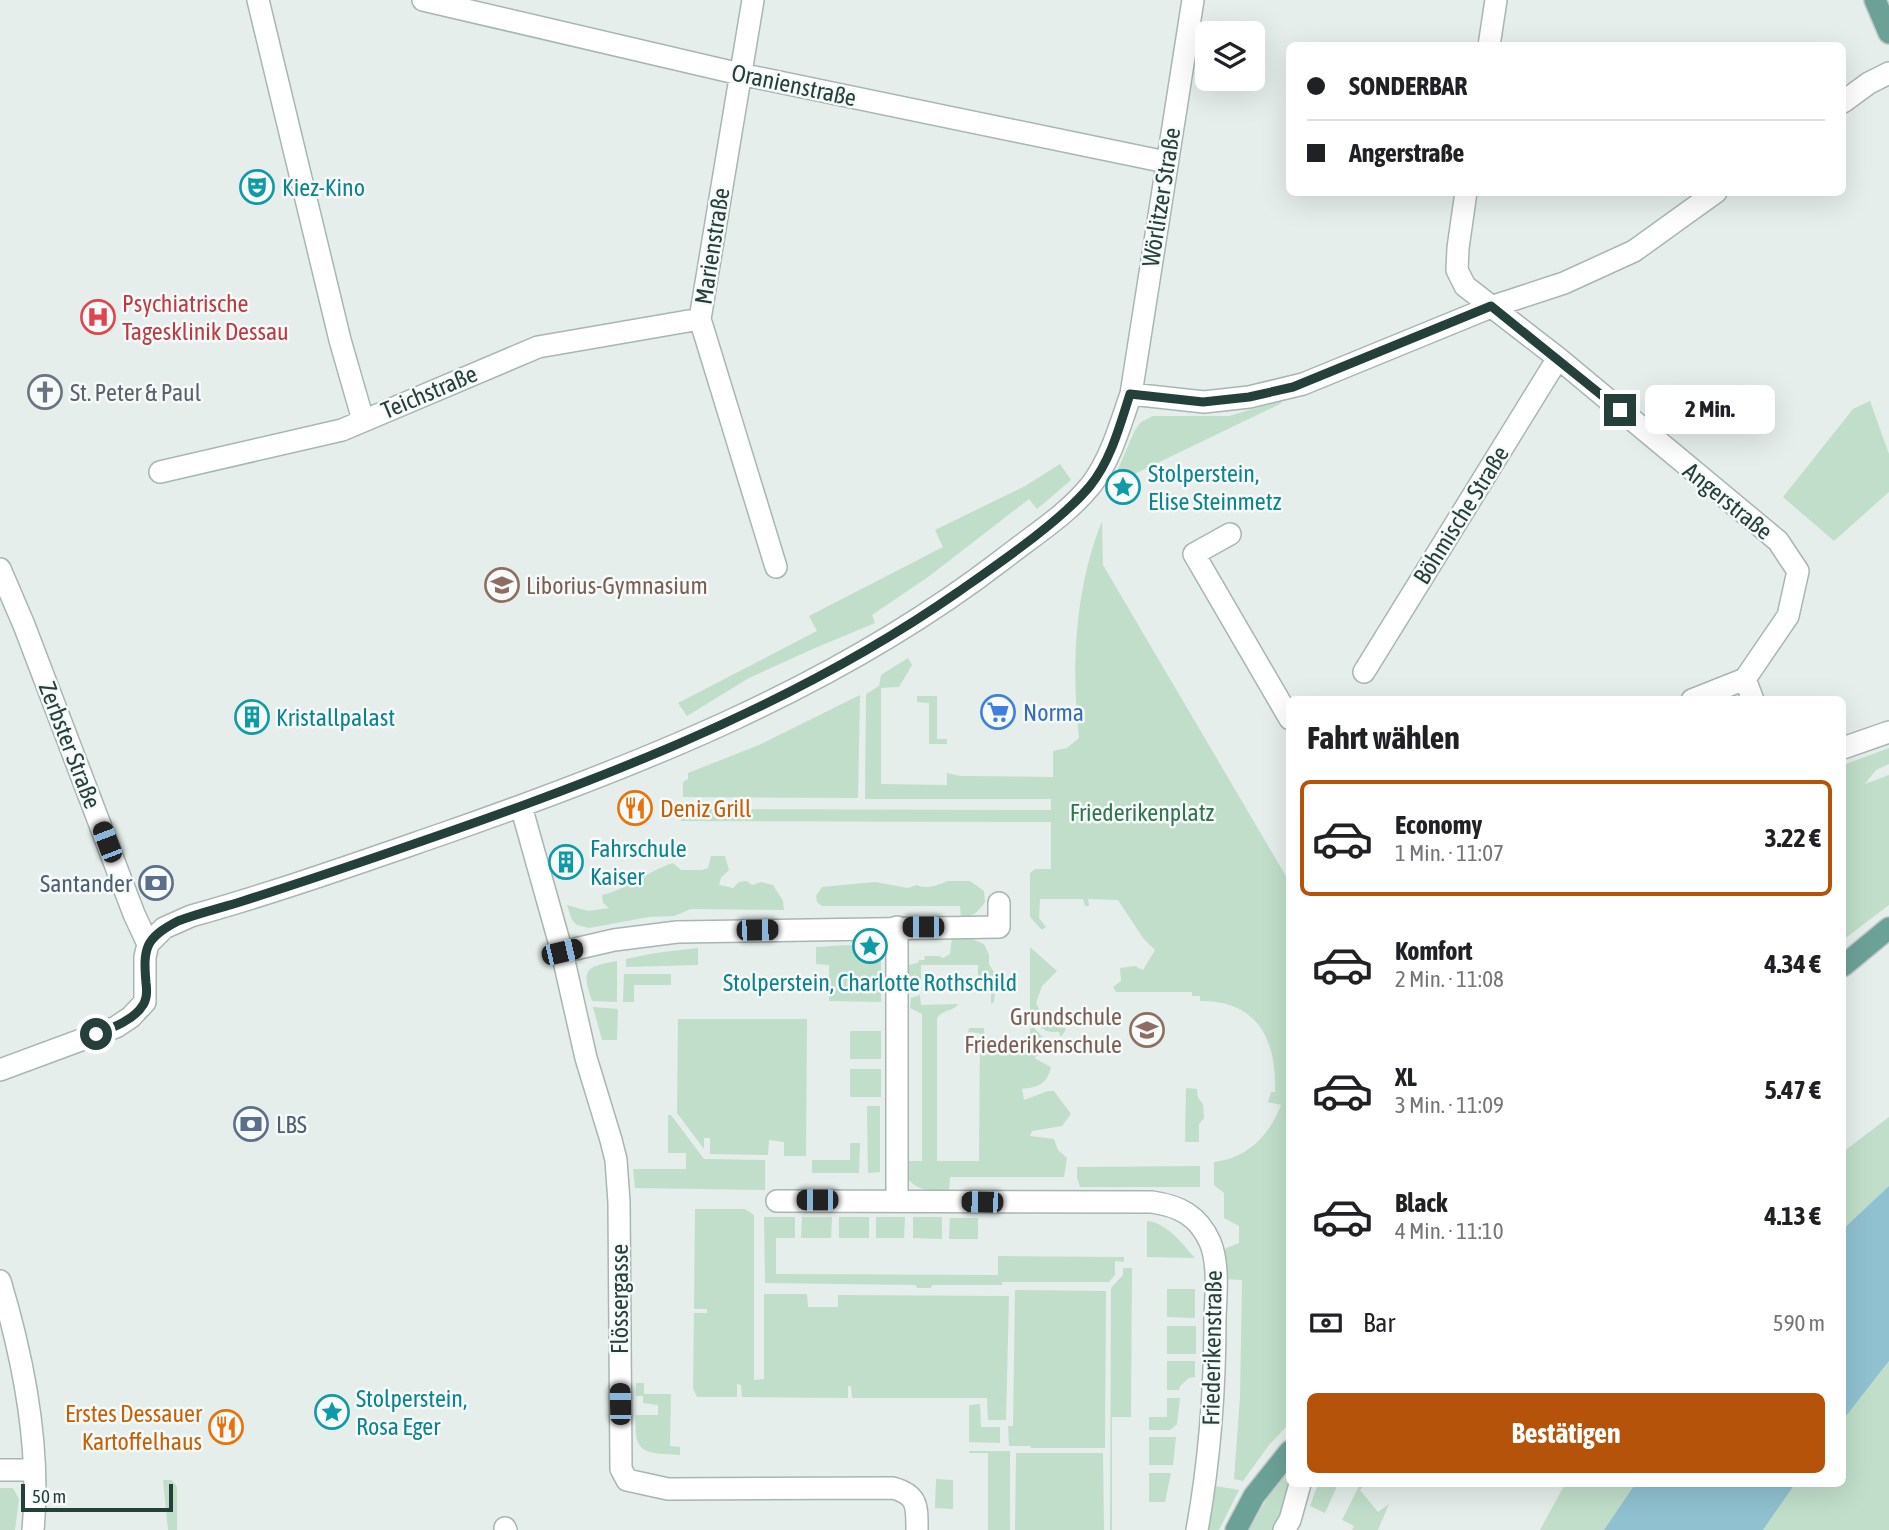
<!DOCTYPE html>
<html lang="de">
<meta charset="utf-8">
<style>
:root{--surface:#fff;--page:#f2f2f2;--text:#202124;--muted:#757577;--line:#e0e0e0;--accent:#b45309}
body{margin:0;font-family:"Asap Condensed",sans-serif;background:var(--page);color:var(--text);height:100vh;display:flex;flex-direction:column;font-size:26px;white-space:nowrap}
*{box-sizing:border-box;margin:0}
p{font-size:23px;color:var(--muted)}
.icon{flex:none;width:38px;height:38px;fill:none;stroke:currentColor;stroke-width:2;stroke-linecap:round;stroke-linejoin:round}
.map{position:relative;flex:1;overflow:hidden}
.side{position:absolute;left:1286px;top:696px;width:560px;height:791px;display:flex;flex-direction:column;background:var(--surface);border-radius:10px;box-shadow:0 7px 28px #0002}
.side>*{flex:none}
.top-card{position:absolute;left:1286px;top:42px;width:560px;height:154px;border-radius:10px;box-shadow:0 7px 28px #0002;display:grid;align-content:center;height:154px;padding:0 21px;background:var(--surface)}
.tools{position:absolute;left:1195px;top:21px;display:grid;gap:14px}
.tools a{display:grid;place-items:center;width:70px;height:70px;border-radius:10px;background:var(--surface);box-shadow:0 7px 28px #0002;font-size:35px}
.scale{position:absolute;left:21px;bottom:18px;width:152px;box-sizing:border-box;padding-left:7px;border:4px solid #253f3a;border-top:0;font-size:19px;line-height:24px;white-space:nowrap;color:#253f3a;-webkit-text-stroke:5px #f6faf8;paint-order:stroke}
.end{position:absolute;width:32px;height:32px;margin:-16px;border:9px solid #253f3a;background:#fff;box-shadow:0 0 0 4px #fff}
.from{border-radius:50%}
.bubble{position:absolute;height:49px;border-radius:10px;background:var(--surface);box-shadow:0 7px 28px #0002;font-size:23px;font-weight:700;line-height:49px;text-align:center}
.car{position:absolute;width:21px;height:42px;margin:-21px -10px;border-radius:9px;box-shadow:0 0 5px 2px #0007;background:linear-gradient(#222 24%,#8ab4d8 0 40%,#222 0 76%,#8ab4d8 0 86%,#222 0)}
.top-card b{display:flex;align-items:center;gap:24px;height:66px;font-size:26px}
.top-card b+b{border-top:2px solid var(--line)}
.top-card i{width:18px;height:18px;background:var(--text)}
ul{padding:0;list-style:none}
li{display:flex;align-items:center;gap:21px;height:116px;margin:0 14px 10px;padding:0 7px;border:4px solid transparent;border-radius:10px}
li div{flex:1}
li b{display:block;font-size:26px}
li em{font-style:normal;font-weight:700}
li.selected{border-color:var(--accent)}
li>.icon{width:63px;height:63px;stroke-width:1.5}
h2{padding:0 21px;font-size:32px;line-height:84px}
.pay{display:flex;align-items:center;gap:18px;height:77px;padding:0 21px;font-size:26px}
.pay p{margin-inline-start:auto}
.primary-button{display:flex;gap:14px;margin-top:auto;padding:14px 21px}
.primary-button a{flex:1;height:80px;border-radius:10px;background:var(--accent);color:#fff;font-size:28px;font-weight:700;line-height:80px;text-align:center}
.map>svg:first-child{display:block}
.green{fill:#c0deca}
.water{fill:#90c1d0}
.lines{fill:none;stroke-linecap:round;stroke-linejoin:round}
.minor-casing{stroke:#a8b6b2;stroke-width:24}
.major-casing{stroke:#c2c9c8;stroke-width:24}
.minor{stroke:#fff;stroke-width:21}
.major{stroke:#6ca198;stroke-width:21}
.route{stroke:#253f3a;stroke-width:9}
.labels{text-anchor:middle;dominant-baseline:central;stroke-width:5;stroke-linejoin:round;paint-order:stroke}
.street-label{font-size:24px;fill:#253f3a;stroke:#f6faf8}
.culture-label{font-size:24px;fill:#0d838f;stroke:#f6faf8;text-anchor:start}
.health-label{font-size:24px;fill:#be3a42;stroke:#f6faf8;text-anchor:start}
.worship-label{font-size:24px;fill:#5b616d;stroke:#f6faf8;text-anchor:start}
.education-label{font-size:24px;fill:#785e54;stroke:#f6faf8;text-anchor:start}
.shop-label{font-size:24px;fill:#366cbe;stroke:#f6faf8;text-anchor:start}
.food-label{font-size:24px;fill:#c56008;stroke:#f6faf8;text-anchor:start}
.park-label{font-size:24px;fill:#317550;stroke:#f6faf8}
.service-label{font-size:24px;fill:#4e5e75;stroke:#f6faf8;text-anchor:end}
</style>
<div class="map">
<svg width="1889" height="1530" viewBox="0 0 1889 1530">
<rect width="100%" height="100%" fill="#e5eeeb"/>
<path class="green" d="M1283 400 1280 404 1120 481 1115 476 1135 430 1141 422 1153 416H1229Z
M1870 401 1889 454V492L1834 541 1783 497 1853 409Z
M1060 464 1071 480 1037 509 1029 499 928 577 872 615 875 623 815 648 749 678 687 716 678 703 817 631 809 616 943 547 935 530 1025 486Z
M1102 521 1103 565 1290 883V1423L1269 1445 1243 1481 1234 1479 1240 1397 1242 1280 1223 1279 1224 1249 1239 1243V1226L1224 1218V1193L1214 1185V1162C1247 1158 1269 1136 1281 1105L1268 1102 1271 1092H1275C1277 1041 1258 1000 1200 1001V996H1192V992H1116L1113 987 1121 981 1120 968 1135 966 1143 970 1155 950 1143 938 1118 900 1088 899 1089 906H1085L1083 899H1040L1039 918 1046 927 1042 930 1030 917V873L1035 869H1051V822L681 821 682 809 1051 810V799H865L866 694 879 686 881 675 908 658 912 665 899 687 881 688V784L947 785V773L960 776 1053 777V751L1067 748 1079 738C1071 666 1075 588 1102 521Z
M860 695 858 798 683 797V782L688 779V773L759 745Z
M917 696H937V739H947V744H929V703L917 702Z
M1889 748V764L1876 770 1865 784 1889 775V905L1843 940V765Z
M711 856H725L729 870 721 878 719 885 733 888 739 882 747 881 752 885 761 882 773 885 783 901 784 910 691 909 674 916 649 917 589 928 577 925 572 920 567 905 588 911 609 908 603 903 602 895C628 889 648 871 673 863L681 870H702L708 868Z
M948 881H970L984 891 985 902C978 912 973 917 961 918L960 906H822L817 902 816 896 822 887 875 882 908 888 917 885C928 890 937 885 948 881Z
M952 937H967L984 944 989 955V964L996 976 994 1002 991 1004V980H978V965H921V985L908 981 909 965 918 963 919 960H924L925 956H939L943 958 950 954Z
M816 947C834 947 871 939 881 958V1002L829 1001V965L816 964Z
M1030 947 1057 971 1042 986 1036 1003 1043 1016 1066 1029 1061 1037 1059 1032C1042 1033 1042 1027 1030 1016Z
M698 948V965L626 967V959L655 953Z
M617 961V1002L592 1001C581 969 585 967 617 961Z
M624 974H671V985H634V1002H623Z
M920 995 921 1005 958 1004C954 1011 944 1009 937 1018V1161H979L980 1033 968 1032 969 1028H984L985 1046H1030V1029L1033 1027 1043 1037 1039 1043 1045 1050 1034 1058 1051 1067C1047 1085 1037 1087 1022 1089L1024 1100 1048 1091H1054L1071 1114 1062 1126 1032 1131 1030 1136 1054 1139 1058 1150 1067 1158 1064 1177H950L949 1191C933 1191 919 1192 908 1179L906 1161H922V1014L910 1008 911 998Z
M593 1007 618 1009 617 1040H602Z
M678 1019H807L806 1156H784V1142L769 1140 768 1155 710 1154V1138H704V1149L677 1113Z
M850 1031H881V1059H850Z
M850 1069H881V1097H850Z
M1186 1088 1197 1089 1198 1098 1203 1104 1204 1118 1199 1124V1142H1185Z
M867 1106H880V1172L868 1173Z
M668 1115H671L704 1159 765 1160V1190L635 1188 633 1169H686V1153H668Z
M1889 1117V1186L1843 1229V1152Z
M850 1143H860L859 1173H812V1160H850Z
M1200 1166V1187H1080L1077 1178V1167Z
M695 1209H745L754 1215V1380L764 1379V1294H807L808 1307H838V1295L1009 1296 1006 1420H988L987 1398H852L851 1386H848V1398L742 1397 741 1385 737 1384V1397H697L693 1388 694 1313H707V1309H694Z
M764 1217H795V1238H776V1274L998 1275V1256L1124 1257V1262L1115 1261V1275L1109 1282H1002V1285H932L931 1288H917L916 1285 765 1283Z
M802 1217H832L831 1238H801Z
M839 1217H869V1238H839Z
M876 1217H905L904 1238H876Z
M913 1217H942V1239L913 1238Z
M950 1218H978V1239H949Z
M1147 1221C1168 1223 1182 1244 1195 1258L1147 1257Z
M1123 1268H1132L1131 1417H1112V1530H1110L1111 1288 1123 1275Z
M1167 1289H1195V1318L1167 1317Z
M1015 1290 1106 1291 1105 1448H1031L1030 1446H1009L1008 1426H1013Z
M1167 1326H1196V1354H1167Z
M1167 1361H1195V1377L1189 1378 1180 1386 1179 1390H1167Z
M1889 1361V1530H1763L1795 1484H1843V1420Z
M636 1383H644V1394H671L670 1446 680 1447V1455C644 1453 633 1455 636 1415H658V1405L643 1403V1396H636Z
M1167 1398H1180L1177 1424 1170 1430H1149V1417H1167Z
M980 1404 981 1427H1000V1443L969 1442V1405Z
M1149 1437H1176L1173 1465H1149Z
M969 1451H1010V1530H988V1453H969Z
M1016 1453H1103L1104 1530H1015Z
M1290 1469V1484H1293L1275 1530H1249L1268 1497Z
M1149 1473H1171L1165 1502H1149Z
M936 1479 953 1480V1509L935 1508Z
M163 1480H172L177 1487V1530H168Z
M1318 1484H1338L1325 1513 1310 1506Z
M1360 1484H1365L1360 1490 1378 1512 1389 1504 1378 1530H1352L1354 1526 1342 1520Z
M1565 1484H1635L1604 1530H1540Z
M1216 1486 1239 1490 1219 1530H1207Z
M0 1488H13L19 1499 15 1530H0Z"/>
<path class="water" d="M1889 1186V1361L1843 1420V1229Z
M1635 1484H1795L1763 1530H1604Z"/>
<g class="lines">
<g class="minor-casing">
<path id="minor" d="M258 0 340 340 363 420
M423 0 740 74 1166 162
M753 0 700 319 776 567
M1489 46 1496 0
M1843 102 1869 83 1889 73
M1466 192 1458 248 1457 270 1465 286 1558 358 1778 541 1798 571 1788 616 1745 679
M1131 394 1204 402 1249 397 1303 384 1491 307 1564 283 1634 251 1716 192
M160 472 342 430 538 347 700 319
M1230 534 1194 554 1290 719
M0 569 24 625 134 914 148 944 145 957V1002L131 1017 116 1027 0 1070
M1364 672 1558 358
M1745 679 1753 700
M1692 700 1745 679
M1843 748 1889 732
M521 806 562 952 586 1058 611 1140 616 1160 619 1202 621 1469 627 1480 668 1489 893 1488C918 1495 917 1506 917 1530
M897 927V1201
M148 944 164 928 191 916C277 892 361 862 445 833 640 765 837 687 1002 560 1031 537 1067 515 1091 485 1111 459 1120 425 1131 394L1193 0
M562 952 614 940 677 932 999 927V903
M777 1201 1152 1202C1179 1206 1198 1215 1210 1242 1219 1263 1216 1294 1215 1317 1215 1389 1210 1459 1197 1530
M0 1281C24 1361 41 1447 33 1530
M0 1470H34
M505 1528 506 1530
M1284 1530 1290 1520 1300 1484"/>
</g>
<g class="major-casing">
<path id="major" d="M1875 0 1889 33
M1843 966 1889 928
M1236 1530 1254 1496 1290 1451"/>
</g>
<use href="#minor" class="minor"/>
<use href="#major" class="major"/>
</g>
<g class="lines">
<path class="route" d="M96 1034C112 1028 134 1020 143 1005 147 999 147 990 146 983 143 948 145 938 178 921 199 913 221 908 243 901 287 887 332 872 376 857 578 788 783 714 958 592 998 564 1060 522 1090 486 1111 460 1120 425 1130 394L1203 402 1249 397 1293 387 1491 306 1620 410"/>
</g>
<defs>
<g id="theatre-ring" transform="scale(1.75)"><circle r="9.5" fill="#f6faf8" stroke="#0f9aa8" stroke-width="1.5"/><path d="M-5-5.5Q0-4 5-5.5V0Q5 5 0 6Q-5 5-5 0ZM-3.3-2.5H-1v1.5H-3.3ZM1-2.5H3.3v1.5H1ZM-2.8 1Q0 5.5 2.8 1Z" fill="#0f9aa8"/></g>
<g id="hospital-ring" transform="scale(1.75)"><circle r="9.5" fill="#f6faf8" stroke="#e0444e" stroke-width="1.5"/><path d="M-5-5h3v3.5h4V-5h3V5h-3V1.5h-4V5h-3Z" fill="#e0444e"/></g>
<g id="church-ring" transform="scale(1.75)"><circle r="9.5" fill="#f6faf8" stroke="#6b7280" stroke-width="1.5"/><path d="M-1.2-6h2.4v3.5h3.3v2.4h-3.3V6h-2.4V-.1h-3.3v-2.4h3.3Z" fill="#6b7280"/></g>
<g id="sight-ring" transform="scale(1.75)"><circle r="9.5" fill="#f6faf8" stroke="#0f9aa8" stroke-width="1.5"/><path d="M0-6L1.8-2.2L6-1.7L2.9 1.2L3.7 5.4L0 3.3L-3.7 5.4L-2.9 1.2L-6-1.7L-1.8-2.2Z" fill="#0f9aa8"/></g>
<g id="school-ring" transform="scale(1.75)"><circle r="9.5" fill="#f6faf8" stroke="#8d6e63" stroke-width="1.5"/><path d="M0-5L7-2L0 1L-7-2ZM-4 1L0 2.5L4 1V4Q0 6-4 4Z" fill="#8d6e63"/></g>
<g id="supermarket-ring" transform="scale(1.75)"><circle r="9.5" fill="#f6faf8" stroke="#3f7fe0" stroke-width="1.5"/><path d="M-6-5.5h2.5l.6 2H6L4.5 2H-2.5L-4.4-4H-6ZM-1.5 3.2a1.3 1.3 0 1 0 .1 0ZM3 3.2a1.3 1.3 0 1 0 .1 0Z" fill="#3f7fe0"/></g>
<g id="building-ring" transform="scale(1.75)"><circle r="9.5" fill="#f6faf8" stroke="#0f9aa8" stroke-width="1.5"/><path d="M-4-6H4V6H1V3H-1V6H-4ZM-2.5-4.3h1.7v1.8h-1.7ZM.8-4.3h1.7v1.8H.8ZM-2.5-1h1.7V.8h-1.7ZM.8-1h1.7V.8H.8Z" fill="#0f9aa8"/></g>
<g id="restaurant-ring" transform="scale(1.75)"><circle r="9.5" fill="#f6faf8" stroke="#e8710a" stroke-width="1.5"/><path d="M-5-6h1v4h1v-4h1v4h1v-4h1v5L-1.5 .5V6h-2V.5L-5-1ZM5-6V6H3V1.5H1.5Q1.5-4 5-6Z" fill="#e8710a"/></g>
<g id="bank-ring" transform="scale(1.75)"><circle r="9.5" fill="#f6faf8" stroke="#5c6f8a" stroke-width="1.5"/><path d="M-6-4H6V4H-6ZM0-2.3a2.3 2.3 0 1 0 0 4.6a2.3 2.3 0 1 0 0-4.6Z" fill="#5c6f8a"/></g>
</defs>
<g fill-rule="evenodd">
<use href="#theatre-ring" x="257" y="187"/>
<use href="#hospital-ring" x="98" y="317"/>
<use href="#church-ring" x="45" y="392"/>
<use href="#sight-ring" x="1123" y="487"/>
<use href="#school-ring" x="502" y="585"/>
<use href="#supermarket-ring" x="998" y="712"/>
<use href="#building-ring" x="252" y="717"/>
<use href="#restaurant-ring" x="635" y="808"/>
<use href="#building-ring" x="566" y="862"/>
<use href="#bank-ring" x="156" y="883"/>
<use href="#sight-ring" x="870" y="946"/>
<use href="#school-ring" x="1147" y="1030"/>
<use href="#bank-ring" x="251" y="1124"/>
<use href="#sight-ring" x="332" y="1412"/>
<use href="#restaurant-ring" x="226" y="1427"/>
</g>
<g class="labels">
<g class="street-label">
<text transform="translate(794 85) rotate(12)">Oranienstraße</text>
<text transform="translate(1161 197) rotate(-81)">Wörlitzer Straße</text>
<text transform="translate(712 246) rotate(-81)">Marienstraße</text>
<text transform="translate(429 392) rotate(-23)">Teichstraße</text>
<text transform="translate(1728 501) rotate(39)">Angerstraße</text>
<text transform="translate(1461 515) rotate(-58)">Böhmische Straße</text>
<text transform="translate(70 745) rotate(69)">Zerbster Straße</text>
<text transform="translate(619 1299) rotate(-90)">Flössergasse</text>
<text transform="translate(1212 1348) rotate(-89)">Friederikenstraße</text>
</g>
<g class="culture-label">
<text x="282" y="187">Kiez-Kino</text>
<text x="1148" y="473">Stolperstein,<tspan x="1148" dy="28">Elise Steinmetz</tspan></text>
<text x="276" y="717">Kristallpalast</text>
<text x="590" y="848">Fahrschule<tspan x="590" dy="28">Kaiser</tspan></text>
<text x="870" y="982" text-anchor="middle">Stolperstein, Charlotte Rothschild</text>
<text x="356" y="1398">Stolperstein,<tspan x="356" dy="28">Rosa Eger</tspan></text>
</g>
<g class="health-label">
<text x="122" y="303">Psychiatrische<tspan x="122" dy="28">Tagesklinik Dessau</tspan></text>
</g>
<g class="worship-label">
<text x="70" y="392">St. Peter &amp; Paul</text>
</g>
<g class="education-label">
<text x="526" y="585">Liborius-Gymnasium</text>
<text x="1122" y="1016" text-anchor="end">Grundschule<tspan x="1122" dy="28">Friederikenschule</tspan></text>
</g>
<g class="shop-label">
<text x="1023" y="712">Norma</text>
</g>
<g class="food-label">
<text x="660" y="808">Deniz Grill</text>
<text x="202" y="1413" text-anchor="end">Erstes Dessauer<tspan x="202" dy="28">Kartoffelhaus</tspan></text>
</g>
<g class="park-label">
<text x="1142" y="812">Friederikenplatz</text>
</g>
<g class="service-label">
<text x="132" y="883">Santander</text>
<text x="276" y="1124" text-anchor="start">LBS</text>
</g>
</g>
</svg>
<div class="tools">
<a><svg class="icon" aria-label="layers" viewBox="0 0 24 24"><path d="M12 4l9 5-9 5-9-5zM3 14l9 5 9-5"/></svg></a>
</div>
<div class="scale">50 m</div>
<i class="end from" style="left:96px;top:1034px"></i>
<i class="end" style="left:1620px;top:410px"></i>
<div class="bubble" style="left:1645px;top:385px;width:130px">2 Min.</div>
<i class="car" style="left:107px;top:842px;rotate:339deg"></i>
<i class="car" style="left:923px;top:927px;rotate:270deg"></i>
<i class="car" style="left:757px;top:930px;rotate:89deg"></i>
<i class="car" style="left:562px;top:952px;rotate:77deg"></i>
<i class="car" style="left:817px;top:1200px;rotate:270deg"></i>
<i class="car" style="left:982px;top:1202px;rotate:271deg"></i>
<i class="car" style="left:620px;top:1404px;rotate:359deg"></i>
<div class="top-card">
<b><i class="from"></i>SONDERBAR</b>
<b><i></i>Angerstraße</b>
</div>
<section class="side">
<h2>Fahrt wählen</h2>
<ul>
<li class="selected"><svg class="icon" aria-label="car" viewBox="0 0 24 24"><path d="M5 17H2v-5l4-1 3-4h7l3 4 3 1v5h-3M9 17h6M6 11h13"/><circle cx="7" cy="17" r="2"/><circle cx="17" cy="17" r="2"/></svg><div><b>Economy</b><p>1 Min. · 11:07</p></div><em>3.22 €</em></li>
<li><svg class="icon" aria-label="car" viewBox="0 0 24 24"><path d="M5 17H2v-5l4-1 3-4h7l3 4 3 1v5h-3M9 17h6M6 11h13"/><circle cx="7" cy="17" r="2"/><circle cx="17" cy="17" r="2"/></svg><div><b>Komfort</b><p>2 Min. · 11:08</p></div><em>4.34 €</em></li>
<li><svg class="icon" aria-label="car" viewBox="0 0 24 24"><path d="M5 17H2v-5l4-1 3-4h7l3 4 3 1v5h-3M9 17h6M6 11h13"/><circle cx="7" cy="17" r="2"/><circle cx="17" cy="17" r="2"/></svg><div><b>XL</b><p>3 Min. · 11:09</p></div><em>5.47 €</em></li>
<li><svg class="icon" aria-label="car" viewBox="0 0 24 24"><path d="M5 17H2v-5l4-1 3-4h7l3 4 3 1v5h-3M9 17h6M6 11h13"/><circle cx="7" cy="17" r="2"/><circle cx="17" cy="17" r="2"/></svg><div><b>Black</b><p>4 Min. · 11:10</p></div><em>4.13 €</em></li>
</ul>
<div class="pay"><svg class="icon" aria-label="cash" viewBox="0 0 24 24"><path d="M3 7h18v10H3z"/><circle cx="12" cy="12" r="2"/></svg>Bar<p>590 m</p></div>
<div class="primary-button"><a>Bestätigen</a></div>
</section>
</div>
